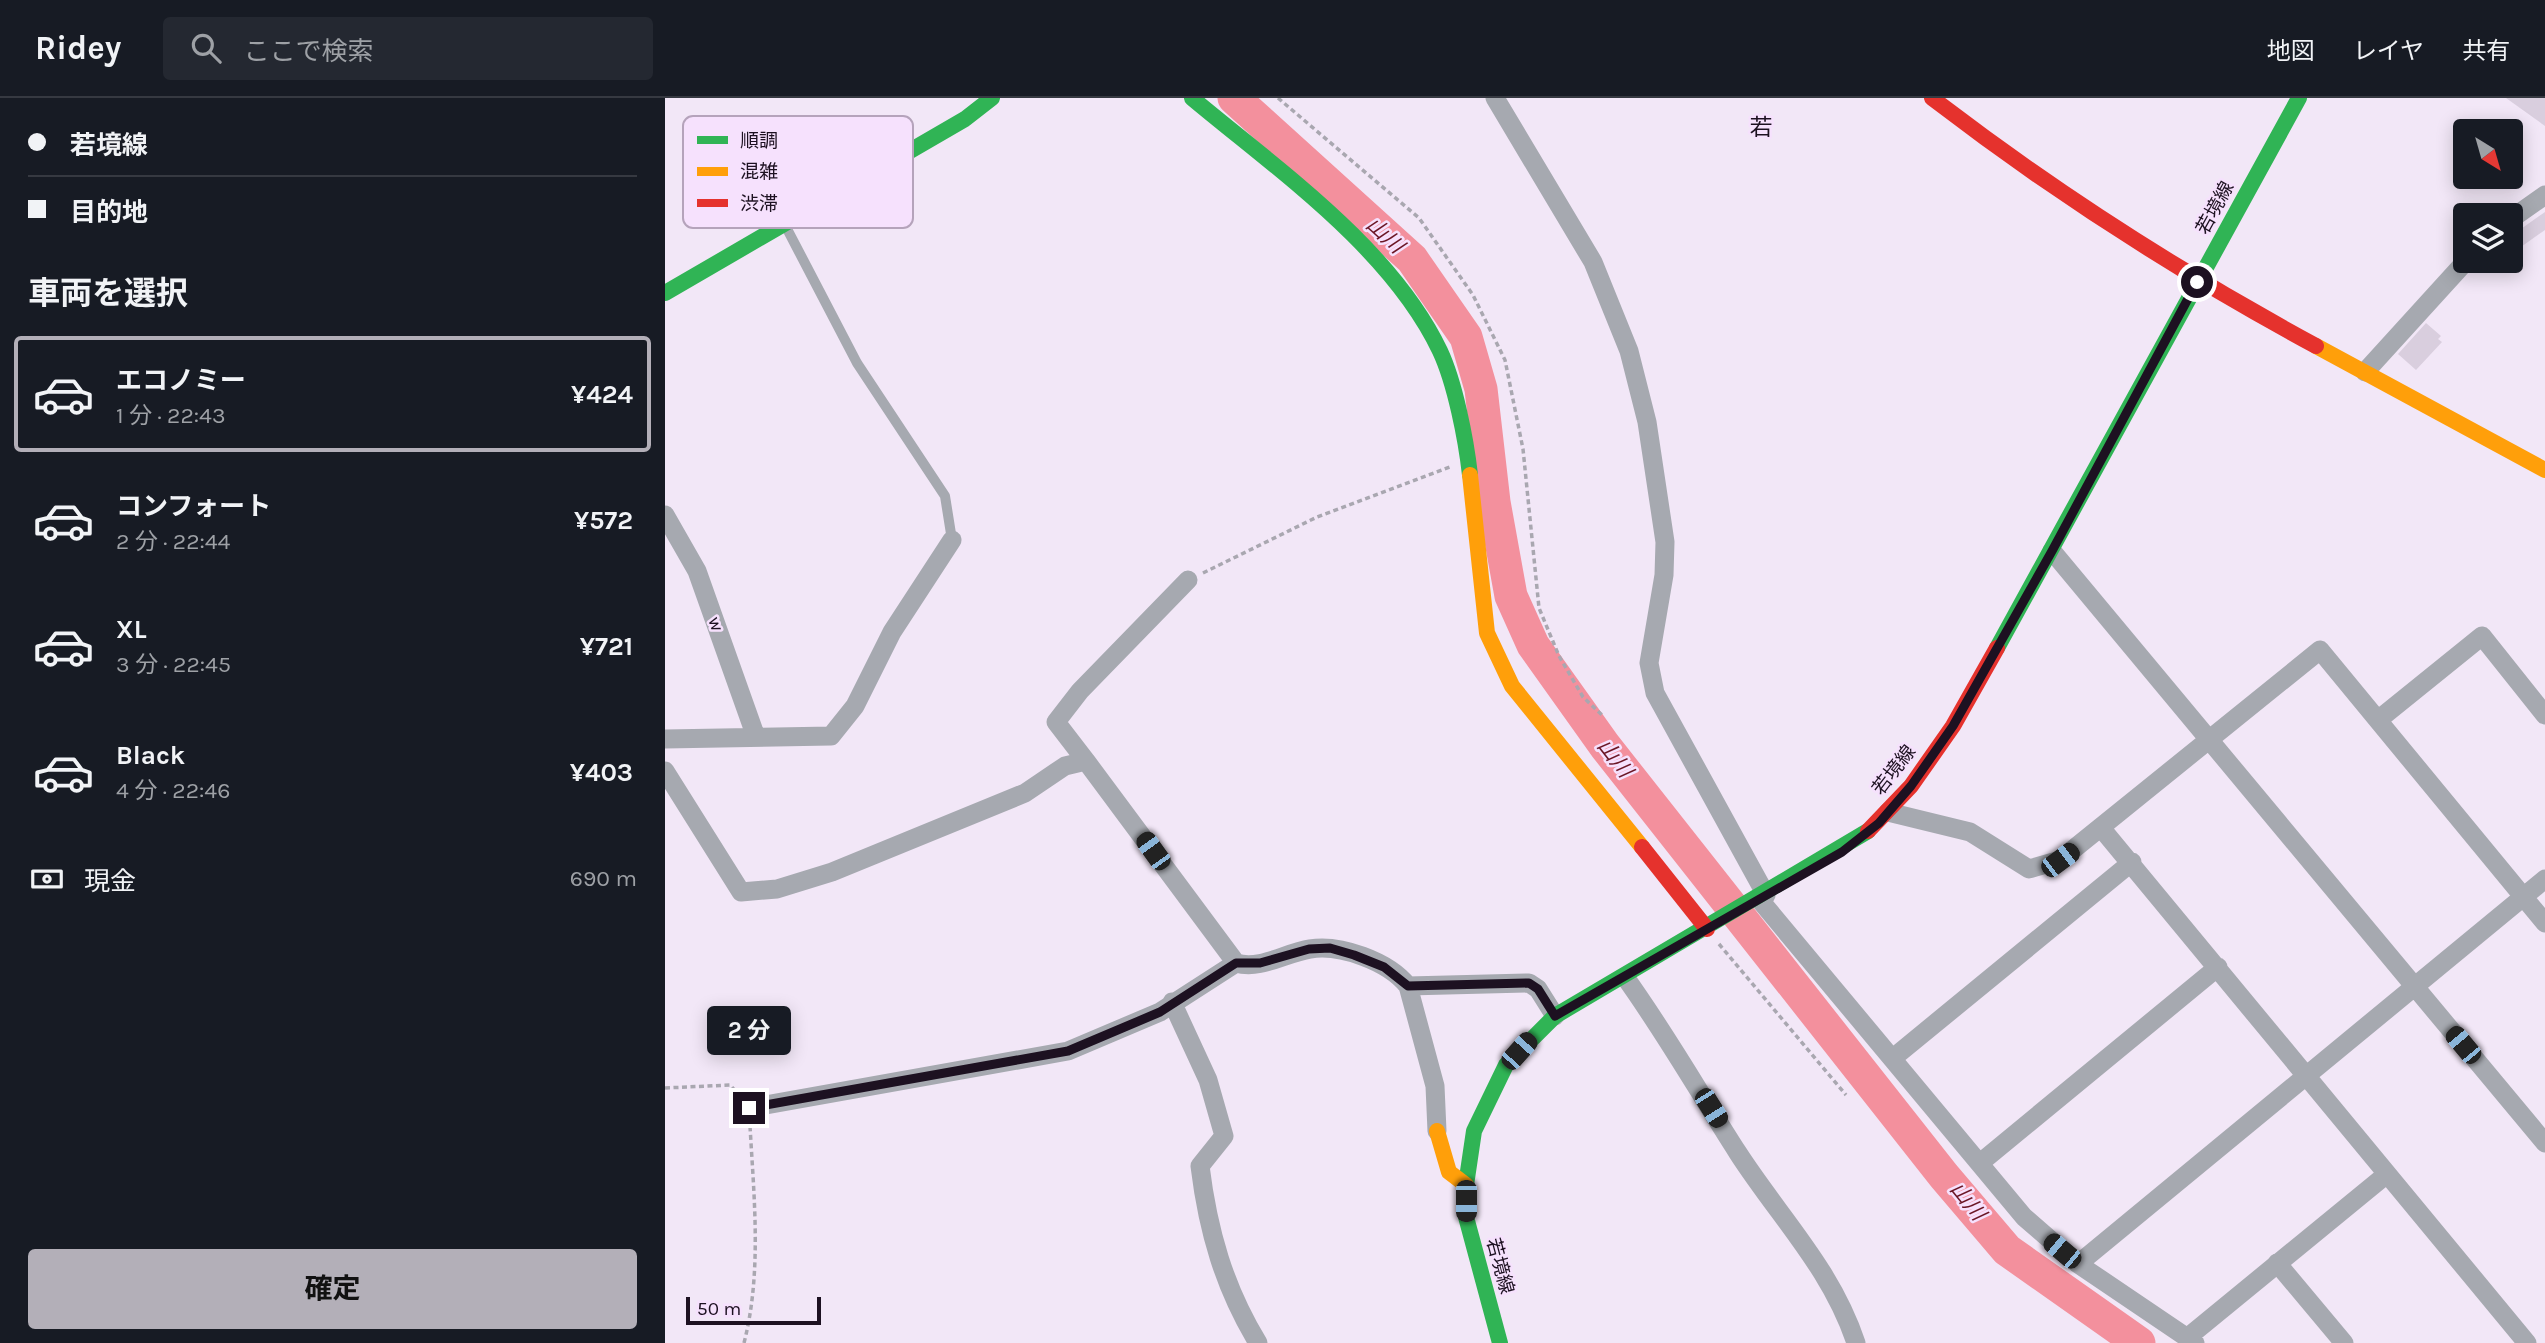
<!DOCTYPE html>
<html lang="ja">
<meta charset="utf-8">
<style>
:root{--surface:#171b24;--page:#242831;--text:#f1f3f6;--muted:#9ea1a6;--line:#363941;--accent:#b3afb8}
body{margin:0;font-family:Karla,"Noto Sans JP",sans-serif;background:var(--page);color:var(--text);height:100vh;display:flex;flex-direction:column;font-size:26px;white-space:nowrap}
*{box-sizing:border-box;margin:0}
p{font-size:23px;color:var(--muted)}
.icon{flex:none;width:38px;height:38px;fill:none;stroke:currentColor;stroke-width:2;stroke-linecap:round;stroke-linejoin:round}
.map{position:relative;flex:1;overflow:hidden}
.panel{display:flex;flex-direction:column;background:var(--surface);width:665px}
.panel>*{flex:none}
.banner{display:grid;align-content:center;height:154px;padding:0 28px;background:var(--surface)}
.needle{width:46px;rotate:143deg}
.buttons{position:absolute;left:1788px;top:21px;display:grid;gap:14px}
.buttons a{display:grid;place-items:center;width:70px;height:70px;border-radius:7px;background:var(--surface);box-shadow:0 4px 18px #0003;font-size:35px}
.scale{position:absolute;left:21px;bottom:18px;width:135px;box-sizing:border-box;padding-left:7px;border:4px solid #1d1121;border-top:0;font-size:19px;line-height:24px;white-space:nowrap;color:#1d1121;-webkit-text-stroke:5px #f6e1fd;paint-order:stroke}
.end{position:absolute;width:32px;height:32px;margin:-16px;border:9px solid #1d1121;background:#fff;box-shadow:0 0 0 4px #fff}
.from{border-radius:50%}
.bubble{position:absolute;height:49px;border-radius:7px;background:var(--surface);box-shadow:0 4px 18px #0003;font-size:23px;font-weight:700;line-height:49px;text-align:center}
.car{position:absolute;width:21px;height:42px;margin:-21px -10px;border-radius:9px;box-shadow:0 0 5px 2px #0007;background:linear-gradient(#222 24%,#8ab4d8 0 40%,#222 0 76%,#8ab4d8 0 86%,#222 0)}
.banner b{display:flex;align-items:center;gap:24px;height:66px;font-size:26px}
.banner b+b{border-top:2px solid var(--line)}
.banner i{width:18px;height:18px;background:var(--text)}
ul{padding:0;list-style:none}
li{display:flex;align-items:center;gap:21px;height:116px;margin:0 14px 10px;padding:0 14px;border:4px solid transparent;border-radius:7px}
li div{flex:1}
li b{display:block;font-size:26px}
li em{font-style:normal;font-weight:700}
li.current{border-color:var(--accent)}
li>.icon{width:63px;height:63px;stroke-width:1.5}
h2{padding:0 28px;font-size:32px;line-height:84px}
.pay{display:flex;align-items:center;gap:18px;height:77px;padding:0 28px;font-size:26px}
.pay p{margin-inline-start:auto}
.action{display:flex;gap:14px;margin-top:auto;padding:14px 28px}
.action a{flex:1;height:80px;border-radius:7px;background:var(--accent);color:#111;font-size:28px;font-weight:700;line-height:80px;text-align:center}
header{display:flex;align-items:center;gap:42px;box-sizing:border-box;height:98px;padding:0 35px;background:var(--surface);border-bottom:2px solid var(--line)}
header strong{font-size:33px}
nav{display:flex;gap:38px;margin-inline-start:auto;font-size:24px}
.search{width:490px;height:63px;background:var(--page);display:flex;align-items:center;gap:18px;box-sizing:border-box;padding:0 24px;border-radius:7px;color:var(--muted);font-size:26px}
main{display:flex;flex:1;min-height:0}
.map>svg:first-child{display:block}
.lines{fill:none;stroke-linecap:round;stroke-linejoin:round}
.river{stroke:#f3909d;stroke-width:33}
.building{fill:#d9cede}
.path{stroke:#a9a7b0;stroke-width:3.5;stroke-dasharray:5 3.5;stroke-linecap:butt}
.lane{stroke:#a6a9b0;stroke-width:10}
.street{stroke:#a6a9b0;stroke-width:19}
.fast{stroke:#30b455;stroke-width:16}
.slow{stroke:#ff9f0a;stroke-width:16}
.jam{stroke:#e5322d;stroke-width:16}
.route{stroke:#1d1121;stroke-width:9}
.labels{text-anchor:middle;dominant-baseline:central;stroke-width:5;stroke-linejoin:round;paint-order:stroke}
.street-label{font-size:19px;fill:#1d1121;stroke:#f6e1fd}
.water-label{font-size:21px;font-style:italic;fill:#6b1524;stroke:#f6e1fd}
.quarter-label{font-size:23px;fill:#1d1121;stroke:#f6e1fd}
.key{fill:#f6e1fd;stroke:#b5a3bb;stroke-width:2}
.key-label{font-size:19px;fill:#1d1121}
</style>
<header>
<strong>Ridey</strong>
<div class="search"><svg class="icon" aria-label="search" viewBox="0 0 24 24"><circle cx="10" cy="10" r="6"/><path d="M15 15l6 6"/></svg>ここで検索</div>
<nav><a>地図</a><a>レイヤ</a><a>共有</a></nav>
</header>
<main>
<section class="panel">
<div class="banner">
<b><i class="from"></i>若境線</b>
<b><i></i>目的地</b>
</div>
<h2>車両を選択</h2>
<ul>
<li class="current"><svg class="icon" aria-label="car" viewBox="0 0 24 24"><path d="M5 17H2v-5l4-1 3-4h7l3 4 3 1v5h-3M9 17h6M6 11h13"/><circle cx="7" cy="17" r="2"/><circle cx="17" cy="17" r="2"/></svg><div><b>エコノミー</b><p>1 分 · 22:43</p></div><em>¥424</em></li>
<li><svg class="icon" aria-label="car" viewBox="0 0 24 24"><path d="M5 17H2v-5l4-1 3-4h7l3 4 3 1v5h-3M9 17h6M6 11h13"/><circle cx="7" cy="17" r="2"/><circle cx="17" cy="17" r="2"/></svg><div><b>コンフォート</b><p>2 分 · 22:44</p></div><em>¥572</em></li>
<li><svg class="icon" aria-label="car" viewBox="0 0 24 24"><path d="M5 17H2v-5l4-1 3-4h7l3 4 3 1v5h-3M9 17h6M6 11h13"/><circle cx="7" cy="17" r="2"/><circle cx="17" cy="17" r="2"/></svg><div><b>XL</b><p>3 分 · 22:45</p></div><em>¥721</em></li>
<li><svg class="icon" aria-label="car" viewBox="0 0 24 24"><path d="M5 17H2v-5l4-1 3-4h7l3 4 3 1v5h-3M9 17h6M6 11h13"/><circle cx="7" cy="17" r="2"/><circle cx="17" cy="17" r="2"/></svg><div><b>Black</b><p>4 分 · 22:46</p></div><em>¥403</em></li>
</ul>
<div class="pay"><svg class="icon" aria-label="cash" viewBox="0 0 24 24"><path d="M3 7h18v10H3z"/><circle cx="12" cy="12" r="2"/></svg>現金<p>690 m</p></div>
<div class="action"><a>確定</a></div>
</section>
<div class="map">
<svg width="1880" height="1245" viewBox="0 0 1880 1245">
<rect width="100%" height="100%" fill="#f2e7f7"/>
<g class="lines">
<path class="river" d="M569 0 747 161 801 239 816 291 829 404 846 498 868 547 940 648 1279 1078 1342 1152 1474 1245"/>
</g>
<path class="building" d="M1841 0H1880V28Z
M1880 114V132L1846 156V138Z
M1761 225 1776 238 1773 241 1777 244 1751 272 1733 256Z"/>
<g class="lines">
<path class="path" d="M613 0 754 120 808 197 840 262 858 351 874 510 894 558 918 599 938 618
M538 475 652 419 785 369
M1054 846 1181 997
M0 990 65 987 73 996
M79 1245C97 1175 89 1100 85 1028"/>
<path class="lane" d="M120 127 192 265 280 398 287 442"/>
<path class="street" d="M830 0 928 164 964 253 982 324 1000 444 999 477 984 565 990 595 1101 797
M1846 121 1880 97
M1700 274 1801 163
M0 417 32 473 91 639
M1387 453 1880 1045
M1713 622 1817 538 1880 617
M0 641 166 638 190 608 227 534 287 442
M421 663 391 624 415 593 523 482
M0 673 76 794 112 791 167 774 360 695 400 668 421 663 571 865C596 872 620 855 645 851 675 846 723 863 743 888
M1223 714 1305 734 1364 771 1395 762 1655 552 1880 825
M1437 731 1862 1245
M1094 801 1359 1119 1413 1166 1530 1245
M960 879C1001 936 1035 996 1073 1055 1115 1120 1166 1170 1191 1245
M507 904 543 982 559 1038 535 1068C543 1133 559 1189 593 1245
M1228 960 1467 764
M84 1010 403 953 495 914 571 865
M772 1033 770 988 743 888 864 885 873 891 890 918
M1315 1065 1553 869
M1612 1165 1679 1245
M1413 1166 1880 781
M1523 1239 1722 1076"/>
<path class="fast" d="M527 0C613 72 726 150 775 253 790 285 801 341 805 377
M0 195 300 21 327 0
M1332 550 1634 0
M835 1245 801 1119V1087L809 1033 841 967 890 918 1203 733"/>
<path class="slow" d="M1651 248 1880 372
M805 377 822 535 847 588 977 749
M772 1033 784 1074 801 1087"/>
<path class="jam" d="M1267 0C1388 93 1516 175 1651 248
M1203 733 1246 688 1288 628 1332 550
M977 749 1042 831"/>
</g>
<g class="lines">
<path class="route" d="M84 1010 403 953 495 914 571 865H595L644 851 665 850 689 857 719 869 743 888 864 885 873 891 890 918 1177 754 1214 725 1246 688 1288 628 1387 453 1532 184"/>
</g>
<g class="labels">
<g class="street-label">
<text transform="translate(1550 110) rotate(-61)">若境線</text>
<text transform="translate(51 526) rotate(71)">w</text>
<text transform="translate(1229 672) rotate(-52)">若境線</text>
<text transform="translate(835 1168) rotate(75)">若境線</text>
</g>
<g class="water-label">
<text transform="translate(720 137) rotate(42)">山川</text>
<text transform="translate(950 660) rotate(52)">山川</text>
<text transform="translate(1303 1103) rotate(51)">山川</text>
</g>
<g class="quarter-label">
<text x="1096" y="29">若</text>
</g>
</g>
<rect x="18" y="18" width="230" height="112" rx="10" class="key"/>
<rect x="32" y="38" width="31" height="8" fill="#30b455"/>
<rect x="32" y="69" width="31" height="9" fill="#ff9f0a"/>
<rect x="32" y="101" width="31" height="8" fill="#e5322d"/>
<g class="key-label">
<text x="75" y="49">順調</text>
<text x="75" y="80">混雑</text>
<text x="75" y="112">渋滞</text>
</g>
</svg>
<div class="buttons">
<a><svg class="needle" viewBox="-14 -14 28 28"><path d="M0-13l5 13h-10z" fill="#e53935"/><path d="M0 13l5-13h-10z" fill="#9ea1a6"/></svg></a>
<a><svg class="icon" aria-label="layers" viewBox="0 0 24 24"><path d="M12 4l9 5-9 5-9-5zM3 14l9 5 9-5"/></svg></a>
</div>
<div class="scale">50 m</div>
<i class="end from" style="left:1532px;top:184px"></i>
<i class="end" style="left:84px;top:1010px"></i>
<div class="bubble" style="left:42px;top:908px;width:84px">2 分</div>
<i class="car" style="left:488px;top:753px;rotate:324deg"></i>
<i class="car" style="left:1395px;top:762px;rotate:53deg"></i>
<i class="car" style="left:1798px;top:947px;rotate:320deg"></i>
<i class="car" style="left:854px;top:953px;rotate:42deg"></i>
<i class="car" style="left:1046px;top:1010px;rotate:148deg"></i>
<i class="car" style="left:801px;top:1103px;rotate:180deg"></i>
<i class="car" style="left:1397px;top:1153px;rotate:310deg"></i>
</div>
</main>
